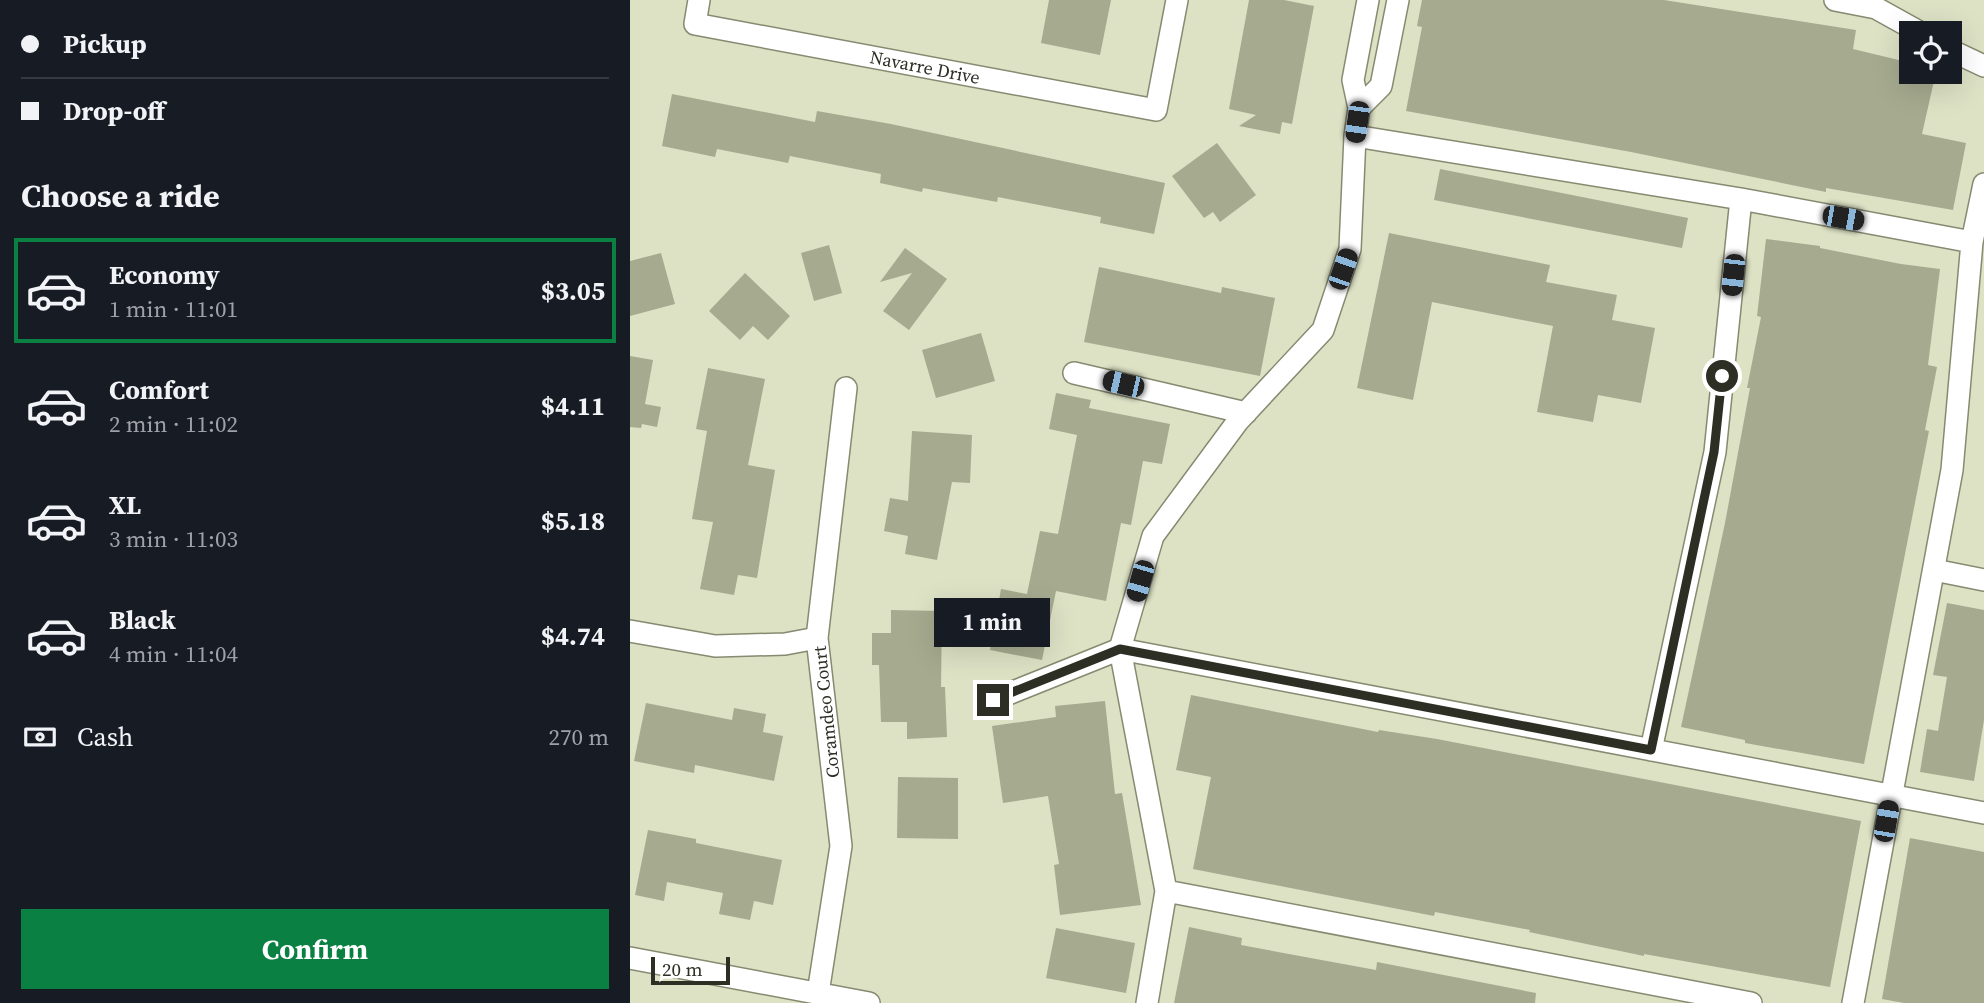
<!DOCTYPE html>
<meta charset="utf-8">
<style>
:root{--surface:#171b24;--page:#20242c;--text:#f1f3f6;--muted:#9ea1a6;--line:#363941;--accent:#0b8043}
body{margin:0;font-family:"Source Serif 4",serif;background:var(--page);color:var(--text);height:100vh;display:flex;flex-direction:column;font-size:26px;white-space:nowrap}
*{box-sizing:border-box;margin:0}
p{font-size:23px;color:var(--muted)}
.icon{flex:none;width:38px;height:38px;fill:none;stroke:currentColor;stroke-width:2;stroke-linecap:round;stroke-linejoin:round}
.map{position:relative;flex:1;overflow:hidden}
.sheet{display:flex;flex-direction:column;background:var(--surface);width:630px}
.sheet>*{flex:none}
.banner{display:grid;align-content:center;height:154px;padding:0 21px;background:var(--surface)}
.tools{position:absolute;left:1269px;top:21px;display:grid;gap:14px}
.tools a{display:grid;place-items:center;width:63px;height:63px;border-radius:0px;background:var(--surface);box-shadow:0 7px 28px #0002;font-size:35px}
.scale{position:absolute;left:21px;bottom:18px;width:79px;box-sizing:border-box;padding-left:7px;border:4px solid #2d2f24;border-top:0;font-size:19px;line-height:24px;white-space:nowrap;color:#2d2f24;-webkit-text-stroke:5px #fff;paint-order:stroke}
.end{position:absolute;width:32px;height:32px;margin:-16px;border:9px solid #2d2f24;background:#fff;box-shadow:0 0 0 4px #fff}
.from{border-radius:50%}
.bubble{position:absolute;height:49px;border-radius:0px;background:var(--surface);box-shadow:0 7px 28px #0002;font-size:23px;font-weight:700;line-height:49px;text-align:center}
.car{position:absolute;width:21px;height:42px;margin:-21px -10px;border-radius:9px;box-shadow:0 0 5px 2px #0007;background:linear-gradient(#222 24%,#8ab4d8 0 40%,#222 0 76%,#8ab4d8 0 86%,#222 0)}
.banner b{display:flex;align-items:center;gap:24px;height:66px;font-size:26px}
.banner b+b{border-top:2px solid var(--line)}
.banner i{width:18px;height:18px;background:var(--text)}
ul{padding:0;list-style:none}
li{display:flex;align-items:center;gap:21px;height:105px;margin:0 14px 10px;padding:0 7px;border:4px solid transparent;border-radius:0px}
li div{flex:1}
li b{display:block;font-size:26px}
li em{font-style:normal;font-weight:700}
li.active{border-color:var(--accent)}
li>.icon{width:63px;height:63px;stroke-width:1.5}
h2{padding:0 21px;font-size:32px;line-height:84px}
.pay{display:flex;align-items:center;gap:18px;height:77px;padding:0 21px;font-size:26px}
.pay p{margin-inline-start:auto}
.cta{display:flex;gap:14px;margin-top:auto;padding:14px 21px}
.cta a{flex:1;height:80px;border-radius:0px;background:var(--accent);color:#fff;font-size:28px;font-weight:700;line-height:80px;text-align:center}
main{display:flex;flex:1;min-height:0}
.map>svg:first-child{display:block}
.building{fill:#a6aa8f}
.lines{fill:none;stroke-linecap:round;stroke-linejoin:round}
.street-casing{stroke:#868a70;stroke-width:24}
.street{stroke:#fff;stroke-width:21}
.route{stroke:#2d2f24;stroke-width:9}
.labels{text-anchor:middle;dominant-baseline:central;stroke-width:5;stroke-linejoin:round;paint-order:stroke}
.street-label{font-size:18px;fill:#2d2f24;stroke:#fff}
</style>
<main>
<section class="sheet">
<div class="banner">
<b><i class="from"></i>Pickup</b>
<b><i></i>Drop-off</b>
</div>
<h2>Choose a ride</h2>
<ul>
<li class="active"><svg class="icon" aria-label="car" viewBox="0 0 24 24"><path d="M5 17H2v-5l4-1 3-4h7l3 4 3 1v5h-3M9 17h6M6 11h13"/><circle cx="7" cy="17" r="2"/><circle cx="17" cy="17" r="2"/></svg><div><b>Economy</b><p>1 min · 11:01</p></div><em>$3.05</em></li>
<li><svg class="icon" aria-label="car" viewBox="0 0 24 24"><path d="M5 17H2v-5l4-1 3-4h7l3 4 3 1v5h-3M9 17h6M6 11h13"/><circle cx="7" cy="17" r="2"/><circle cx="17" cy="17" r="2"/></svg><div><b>Comfort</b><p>2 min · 11:02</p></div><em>$4.11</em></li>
<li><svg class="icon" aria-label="car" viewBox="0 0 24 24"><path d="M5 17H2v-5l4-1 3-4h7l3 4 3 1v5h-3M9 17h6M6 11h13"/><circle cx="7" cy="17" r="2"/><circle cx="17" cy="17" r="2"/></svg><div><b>XL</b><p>3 min · 11:03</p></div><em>$5.18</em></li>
<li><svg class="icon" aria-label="car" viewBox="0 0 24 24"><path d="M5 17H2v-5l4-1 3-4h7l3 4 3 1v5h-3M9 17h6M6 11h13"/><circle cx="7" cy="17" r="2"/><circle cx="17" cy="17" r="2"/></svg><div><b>Black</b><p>4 min · 11:04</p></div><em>$4.74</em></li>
</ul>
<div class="pay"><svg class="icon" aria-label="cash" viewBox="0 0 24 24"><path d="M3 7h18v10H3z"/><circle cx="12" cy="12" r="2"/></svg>Cash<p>270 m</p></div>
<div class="cta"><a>Confirm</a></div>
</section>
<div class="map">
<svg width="1354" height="1003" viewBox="0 0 1354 1003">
<rect width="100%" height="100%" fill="#dde2c5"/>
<path class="building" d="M419 0H481L470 55 411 43Z
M619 0H654L684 6 662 124 652 122 650 134 609 126 626 115 599 109Z
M792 0H1034L1226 30 1223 49 1281 63V72H1306L1292 134 1336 143 1323 210 1196 188V192L1001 152 776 111 792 27 787 26Z
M42 94 185 122 187 111 261 124 535 183 524 234 470 223 471 217 368 197 367 202 293 188 292 192 250 183 251 174 160 156 158 163 87 149 85 157 32 146Z
M587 143 626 195 590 222 583 212 574 218 542 176Z
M810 169 1058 218 1052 248 804 200Z
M759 233 920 265 916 282 987 295 982 320 1025 328 1011 403 968 395 963 422 907 412 923 326 802 302 783 400 727 388Z
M1136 239 1190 246V248L1271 264 1310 269 1298 365 1307 367 1295 430 1299 431 1234 764 1115 743V740L1051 727 1095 523 1120 388H1117L1131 317 1127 316Z
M199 245 212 293 184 301 171 253Z
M275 248 317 279 279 330 253 311 282 273 250 282Z
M31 253 45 304 0 316V261Z
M469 267 591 293 592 287 645 298 630 376 454 342Z
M115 273 160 316 138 340 123 326 110 340 79 311Z
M351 333 365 381 306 398 292 350Z
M0 356 23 360 15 404 31 407 27 427 12 424 11 428 0 427Z
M78 368 135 379 118 465 145 470 127 578 108 575 104 595 70 589 83 522 62 519 77 431 66 429Z
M426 393 461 400 459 408 540 424 532 464 513 461 501 525 491 523 476 601 426 591 412 660 360 650 371 589 397 594 410 531 428 534 447 435 419 429Z
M282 431 342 435 340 483 322 482 307 560 275 554 278 536 254 531 260 498 278 501Z
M1317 603 1354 610V720L1344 781 1290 772 1297 729 1308 731 1317 677 1303 675Z
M261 610 312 611 311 687H315L317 737 277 739V722H251L249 665H242V633H261Z
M561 695 748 732 749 730 807 739 1231 821 1200 987 1014 954V956L899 932 900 930 805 912 804 916 563 869 581 777 546 770Z
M475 701 485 794 492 793 511 905 430 915 424 865 429 864 418 796 373 803 362 726 426 717 425 706Z
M16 703 102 720 104 708 136 714 133 732 153 736 144 781 65 765 64 773 4 761Z
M268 777 328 778V839L267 838Z
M18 830 66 839V843L152 860 143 905 124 901 120 920 89 914 93 893 37 882 34 901 5 895Z
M1280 838 1354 852V1003H1274L1252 999Z
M559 927 612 938 611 945 686 959 746 970 747 962 906 993 905 1003H544Z
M426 928 505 943 496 993 416 978Z"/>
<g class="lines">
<g class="street-casing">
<path id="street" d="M69 0 65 24 526 110 547 0
M1205 0 1246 8 1291 33
M1320 50 1354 66
M729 108 751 86 768 0
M725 136 1111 199 1342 242
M444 373 616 413
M1304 570 1354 580
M0 631 85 646 155 644 187 638
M363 700 490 649 1354 813
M1021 750 1085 452 1111 199
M536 891 1121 1003
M0 958 239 1003
M188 993 211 846 187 638 216 388
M517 1003 536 891 490 649 523 536 608 421 693 330 720 249 725 136 729 108 723 80 738 0
M1223 1003 1322 470 1342 242 1354 184"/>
</g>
<use href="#street" class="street"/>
</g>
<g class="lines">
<path class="route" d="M363 700 490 649 1021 750 1084 452 1092 376"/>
</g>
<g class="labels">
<g class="street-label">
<text transform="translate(295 67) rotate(11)">Navarre Drive</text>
<text transform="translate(196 712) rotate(-96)">Coramdeo Court</text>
</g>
</g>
</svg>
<div class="tools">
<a><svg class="icon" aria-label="locate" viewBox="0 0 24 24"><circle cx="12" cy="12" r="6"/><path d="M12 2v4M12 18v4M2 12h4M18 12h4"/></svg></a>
</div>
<div class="scale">20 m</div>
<i class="end from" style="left:1092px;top:376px"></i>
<i class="end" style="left:363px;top:700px"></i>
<div class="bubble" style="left:304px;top:598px;width:116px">1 min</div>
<i class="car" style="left:727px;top:122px;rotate:188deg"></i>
<i class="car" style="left:1213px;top:218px;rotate:100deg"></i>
<i class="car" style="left:713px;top:269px;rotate:19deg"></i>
<i class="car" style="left:1103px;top:275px;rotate:186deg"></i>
<i class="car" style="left:493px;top:384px;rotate:283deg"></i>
<i class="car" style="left:510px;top:581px;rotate:196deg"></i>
<i class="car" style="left:1256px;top:821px;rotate:10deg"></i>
</div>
</main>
